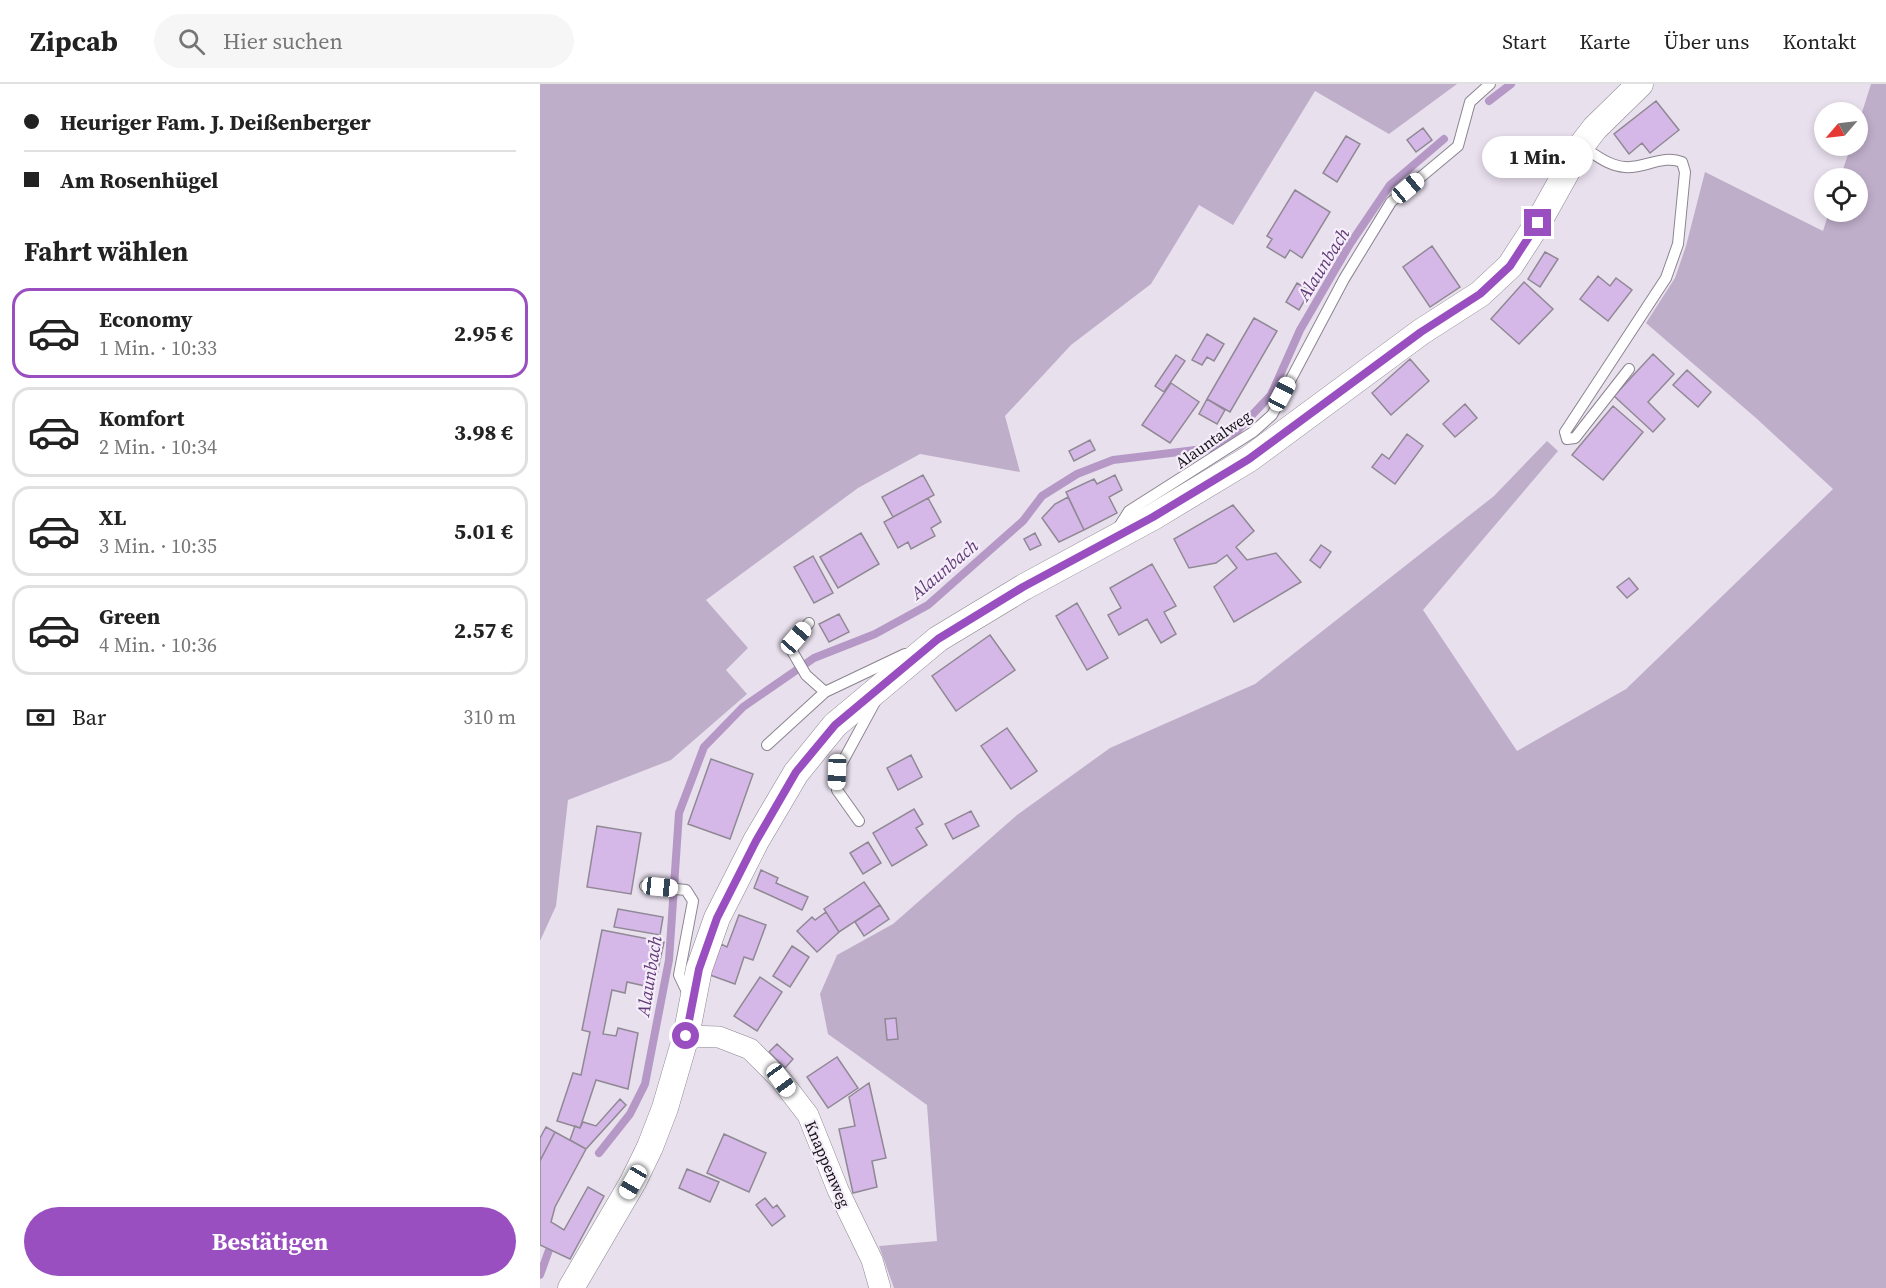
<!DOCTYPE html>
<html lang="de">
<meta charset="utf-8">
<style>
:root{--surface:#fff;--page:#f6f6f6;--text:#222;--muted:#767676;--line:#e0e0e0;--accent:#9a4fc1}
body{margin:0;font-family:"Source Serif 4",serif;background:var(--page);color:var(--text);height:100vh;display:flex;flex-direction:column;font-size:22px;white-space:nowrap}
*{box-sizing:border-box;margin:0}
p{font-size:20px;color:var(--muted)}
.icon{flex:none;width:33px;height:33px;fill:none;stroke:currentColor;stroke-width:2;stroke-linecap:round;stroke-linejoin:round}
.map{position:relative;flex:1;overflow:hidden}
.sheet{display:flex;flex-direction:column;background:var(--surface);width:540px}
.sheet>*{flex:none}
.top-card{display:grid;align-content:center;height:132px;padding:0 24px;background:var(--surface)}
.needle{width:39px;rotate:242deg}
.tools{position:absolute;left:1274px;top:18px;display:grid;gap:12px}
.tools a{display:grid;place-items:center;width:54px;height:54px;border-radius:50%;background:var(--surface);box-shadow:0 3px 9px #0003;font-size:30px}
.end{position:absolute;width:27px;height:27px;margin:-14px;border:8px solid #9a4fc1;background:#fff;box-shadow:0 0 0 3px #fff}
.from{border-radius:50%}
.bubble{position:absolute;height:42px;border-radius:21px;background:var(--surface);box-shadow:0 3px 9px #0003;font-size:20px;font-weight:700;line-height:42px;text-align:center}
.car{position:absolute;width:18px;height:36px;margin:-18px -9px;border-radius:8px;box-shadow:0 0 4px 2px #0007;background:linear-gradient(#fff 24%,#345 0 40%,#fff 0 76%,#345 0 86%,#fff 0)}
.top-card b{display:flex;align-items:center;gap:21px;height:57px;font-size:22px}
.top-card b+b{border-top:2px solid var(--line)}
.top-card i{width:15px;height:15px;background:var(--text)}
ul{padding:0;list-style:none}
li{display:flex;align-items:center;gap:18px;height:90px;margin:0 12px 9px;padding:0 12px;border:3px solid var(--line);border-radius:18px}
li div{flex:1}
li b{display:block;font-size:22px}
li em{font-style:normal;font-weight:700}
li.current{border-color:var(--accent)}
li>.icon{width:54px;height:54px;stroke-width:1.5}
h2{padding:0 24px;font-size:27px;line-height:72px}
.pay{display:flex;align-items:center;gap:15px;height:66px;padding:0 24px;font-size:22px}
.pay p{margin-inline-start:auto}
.cta{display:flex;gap:12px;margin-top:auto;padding:12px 24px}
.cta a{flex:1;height:69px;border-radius:36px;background:var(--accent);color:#fff;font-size:24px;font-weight:700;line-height:69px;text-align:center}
header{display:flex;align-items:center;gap:36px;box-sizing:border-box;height:84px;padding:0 30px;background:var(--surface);border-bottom:2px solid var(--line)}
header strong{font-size:28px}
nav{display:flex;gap:33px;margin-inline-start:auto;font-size:21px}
.search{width:420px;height:54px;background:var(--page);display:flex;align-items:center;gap:15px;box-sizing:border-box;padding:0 21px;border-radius:33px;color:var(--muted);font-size:22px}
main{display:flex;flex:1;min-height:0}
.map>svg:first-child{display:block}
.green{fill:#bfaeca}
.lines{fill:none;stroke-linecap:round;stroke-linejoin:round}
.stream{stroke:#b598c6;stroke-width:8}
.building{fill:#d5b8e7;stroke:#908995;stroke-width:1.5}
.service-casing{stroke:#8b8490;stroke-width:12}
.minor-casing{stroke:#8b8490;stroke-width:22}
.tertiary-casing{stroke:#8b8490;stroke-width:27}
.service{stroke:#fff;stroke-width:10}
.minor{stroke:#fff;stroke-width:21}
.tertiary{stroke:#fff;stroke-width:26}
.route{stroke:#9a4fc1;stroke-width:8}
.labels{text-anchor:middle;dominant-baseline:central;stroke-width:4.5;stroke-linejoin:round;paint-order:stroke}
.street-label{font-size:16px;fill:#151216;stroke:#f5edfa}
.water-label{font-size:18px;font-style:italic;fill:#613b75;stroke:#f5edfa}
</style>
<header>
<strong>Zipcab</strong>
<div class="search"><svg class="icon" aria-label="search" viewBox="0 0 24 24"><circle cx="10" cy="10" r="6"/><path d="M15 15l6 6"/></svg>Hier suchen</div>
<nav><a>Start</a><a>Karte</a><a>Über uns</a><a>Kontakt</a></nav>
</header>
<main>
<section class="sheet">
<div class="top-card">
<b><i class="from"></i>Heuriger Fam. J. Deißenberger</b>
<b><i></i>Am Rosenhügel</b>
</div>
<h2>Fahrt wählen</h2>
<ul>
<li class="current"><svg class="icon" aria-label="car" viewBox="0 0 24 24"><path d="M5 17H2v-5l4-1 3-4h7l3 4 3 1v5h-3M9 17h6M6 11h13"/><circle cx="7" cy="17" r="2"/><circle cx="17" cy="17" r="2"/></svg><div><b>Economy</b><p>1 Min. · 10:33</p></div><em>2.95 €</em></li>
<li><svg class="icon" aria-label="car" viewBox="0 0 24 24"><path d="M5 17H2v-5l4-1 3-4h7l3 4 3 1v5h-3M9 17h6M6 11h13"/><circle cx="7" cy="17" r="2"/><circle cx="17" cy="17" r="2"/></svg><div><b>Komfort</b><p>2 Min. · 10:34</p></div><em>3.98 €</em></li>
<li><svg class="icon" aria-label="car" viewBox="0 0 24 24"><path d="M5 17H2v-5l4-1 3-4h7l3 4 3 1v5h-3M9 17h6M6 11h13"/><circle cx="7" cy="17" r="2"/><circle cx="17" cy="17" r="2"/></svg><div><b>XL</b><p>3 Min. · 10:35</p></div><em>5.01 €</em></li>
<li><svg class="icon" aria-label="car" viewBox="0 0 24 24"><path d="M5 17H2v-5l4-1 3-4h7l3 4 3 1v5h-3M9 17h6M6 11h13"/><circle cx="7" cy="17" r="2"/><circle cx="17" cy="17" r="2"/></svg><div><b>Green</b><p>4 Min. · 10:36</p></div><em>2.57 €</em></li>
</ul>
<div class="pay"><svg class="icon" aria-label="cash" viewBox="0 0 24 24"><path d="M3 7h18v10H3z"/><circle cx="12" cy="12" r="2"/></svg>Bar<p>310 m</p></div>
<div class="cta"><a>Bestätigen</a></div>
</section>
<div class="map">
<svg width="1346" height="1204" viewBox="0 0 1346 1204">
<rect width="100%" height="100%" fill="#e8e0ed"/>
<path class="green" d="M0 0H917L849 50 775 7 693 141 659 121 611 200 531 261 465 332 480 388 380 370 318 404 166 516 208 564 186 586 207 610 131 676 28 716 16 822 0 857Z
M1331 0H1346V1204H354L339 1162 397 1157 387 1021 288 950 280 910 297 871 353 840 477 731 570 664 715 600 954 412 1007 357 1018 367 883 526 977 667 1086 605 1293 405 1216 334 1106 239 1135 194 1146 162 1165 88 1283 147 1289 128H1317V94H1300L1311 62H1317V44Z"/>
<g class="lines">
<path class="stream" d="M949 17 971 0
M59 1069 90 1030 105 1000 129 876 139 729 164 663 203 623 274 574 335 550 388 521 483 437 502 412 537 390 573 376 672 364 694 350 731 311 760 246 810 160 850 101 904 55
M0 1191 9 1166"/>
</g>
<path class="building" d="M1116 17 1139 46 1110 69 1102 59 1089 70 1074 50Z
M883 44 892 56 876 68 867 56Z
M806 52 820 60 797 98 783 89Z
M755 106 790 128 762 174 750 166 745 174 727 163 732 155 727 152Z
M892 162 920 203 890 223 863 183Z
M1005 168 1018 175 1000 203 988 195Z
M1058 192 1070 202 1076 194 1092 206 1068 237 1040 215Z
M984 198 1013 225 979 260 951 235Z
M757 199 770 207 759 226 746 218Z
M714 234 737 247 690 328 667 315Z
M667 250 684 260 674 277 667 273 662 281 652 276Z
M1113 270 1134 290 1108 318 1125 335 1113 348 1074 312Z
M636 271 645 277 624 308 615 302Z
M870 275 889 297 851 331 832 309Z
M1147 286 1171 308 1158 323 1133 301Z
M631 299 659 318 630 359 602 341Z
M667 315 685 326 677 340 659 330Z
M925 320 937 334 915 353 903 340Z
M1073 322 1103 348 1063 396 1032 371Z
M867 350 883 362 855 400 832 383 842 370 849 375Z
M550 356 555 366 534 377 529 367Z
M383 391 394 411 353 433 342 413Z
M575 391 582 406 569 413 577 429 544 446 526 408 554 395 557 400Z
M528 413 544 446 519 458 502 434 515 420Z
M388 414 401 438 391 444 395 452 371 465 368 458 358 464 344 438Z
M693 421 714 447 696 463 707 476 736 469 761 498 694 538 674 503 697 484 687 471 676 479 649 484 634 455Z
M321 449 339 480 298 504 280 473Z
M495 449 501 461 490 466 484 455Z
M781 461 791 468 780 484 770 476Z
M273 472 293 509 274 519 254 483Z
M612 480 636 522 624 528 636 550 621 559 607 535 579 551 568 531 581 524 570 504Z
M1089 494 1098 505 1087 514 1077 503Z
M537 519 568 574 547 586 516 532Z
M299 530 309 548 289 558 279 540Z
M450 551 475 586 416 627 392 592Z
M467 644 497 687 471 705 441 662Z
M371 671 382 693 358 706 347 684Z
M171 675 213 690 190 755 148 740Z
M374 725 383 740 376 744 387 761 352 782 333 749Z
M431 727 439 742 413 755 405 740Z
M57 742 101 749 91 810 47 803Z
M328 758 341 779 323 790 310 769Z
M221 786 238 794 236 799 268 813 262 826 214 804Z
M324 798 340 821 299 848 284 825Z
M340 821 349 835 324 852 315 838Z
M78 825 123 833 120 851 74 843Z
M286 828 299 848 277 868 257 847 272 833 275 836Z
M199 831 226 841 213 876 204 873 195 900 170 891 181 860 187 863Z
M62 846 124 858 114 904 87 898 85 909 72 906 63 950 76 952 78 944 98 949 88 1005 56 996 40 1044 17 1037 33 989 41 991 50 948 42 946Z
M252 862 269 873 250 903 233 892Z
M220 893 242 908 217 947 194 932Z
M356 934 358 955 347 956 345 935Z
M237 960 253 975 245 984 229 968Z
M297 973 318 1004 288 1024 267 993Z
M329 999 346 1074 332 1077 337 1103 313 1109 299 1045 315 1042 309 1013Z
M80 1015 86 1021 46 1065 30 1056 35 1042 40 1044 43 1038 56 1042Z
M6 1043 15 1048 0 1077V1054Z
M15 1048 46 1065 15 1123 11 1138 24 1146 48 1103 64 1112 30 1175 0 1161V1077Z
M184 1050 226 1069 209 1108 167 1089Z
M147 1085 179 1098 170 1118 139 1104Z
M225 1114 233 1124 237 1121 245 1132 232 1142 216 1121Z"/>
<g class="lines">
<g class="service-casing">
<path id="service" d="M1041 62C1055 70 1068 82 1085 83 1104 85 1123 70 1142 78L1145 88 1138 160 1126 194 1025 348 1027 355 1035 354 1089 285
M577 446 589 427 713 348 732 331 804 195 851 118 918 62 930 18 950 0
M269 539 256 554 252 567 266 591 285 608
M227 661 285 608 365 570
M319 737 297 706V688L335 618
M105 802 146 806 153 817 139 891 149 912"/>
</g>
<g class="minor-casing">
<path id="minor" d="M146 952 179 953 210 965 241 996 268 1031 298 1106 332 1176 340 1204"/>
</g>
<g class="tertiary-casing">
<path id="tertiary" d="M31 1204 93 1098 110 1063 125 1024 146 952 159 885 177 834 216 757 256 689 295 641 398 555 484 503 613 433 709 375 881 248 940 210 970 182 998 139 1041 62 1055 44 1100 0"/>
</g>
<use href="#service" class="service"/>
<use href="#minor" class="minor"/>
<use href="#tertiary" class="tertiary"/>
</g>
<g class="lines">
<path class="route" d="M146 952 159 885 177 834 216 757 256 688 295 641 398 555 483 503 613 433 709 375 881 248 940 210 970 182 998 139"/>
</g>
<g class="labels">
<g class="street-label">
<text transform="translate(673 355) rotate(-35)">Alauntalweg</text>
<text transform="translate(288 1080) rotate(67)">Knappenweg</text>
</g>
<g class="water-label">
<text transform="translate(783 180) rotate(-58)">Alaunbach</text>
<text transform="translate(404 485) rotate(-40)">Alaunbach</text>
<text transform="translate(109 892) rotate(-81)">Alaunbach</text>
</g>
</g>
</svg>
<div class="tools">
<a><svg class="needle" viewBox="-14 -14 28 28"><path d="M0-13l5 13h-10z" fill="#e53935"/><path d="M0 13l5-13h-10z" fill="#767676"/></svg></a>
<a><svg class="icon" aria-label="locate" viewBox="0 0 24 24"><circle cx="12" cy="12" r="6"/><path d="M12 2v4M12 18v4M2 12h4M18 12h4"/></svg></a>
</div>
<i class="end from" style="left:146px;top:952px"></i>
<i class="end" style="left:998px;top:139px"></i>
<div class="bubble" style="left:942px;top:52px;width:111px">1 Min.</div>
<i class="car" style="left:868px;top:104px;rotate:50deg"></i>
<i class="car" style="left:742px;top:310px;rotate:28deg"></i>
<i class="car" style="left:256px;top:554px;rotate:41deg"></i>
<i class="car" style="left:297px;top:688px;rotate:182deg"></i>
<i class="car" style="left:120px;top:803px;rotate:96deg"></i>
<i class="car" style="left:241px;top:996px;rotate:144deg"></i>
<i class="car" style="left:93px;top:1098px;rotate:210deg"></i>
</div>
</main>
